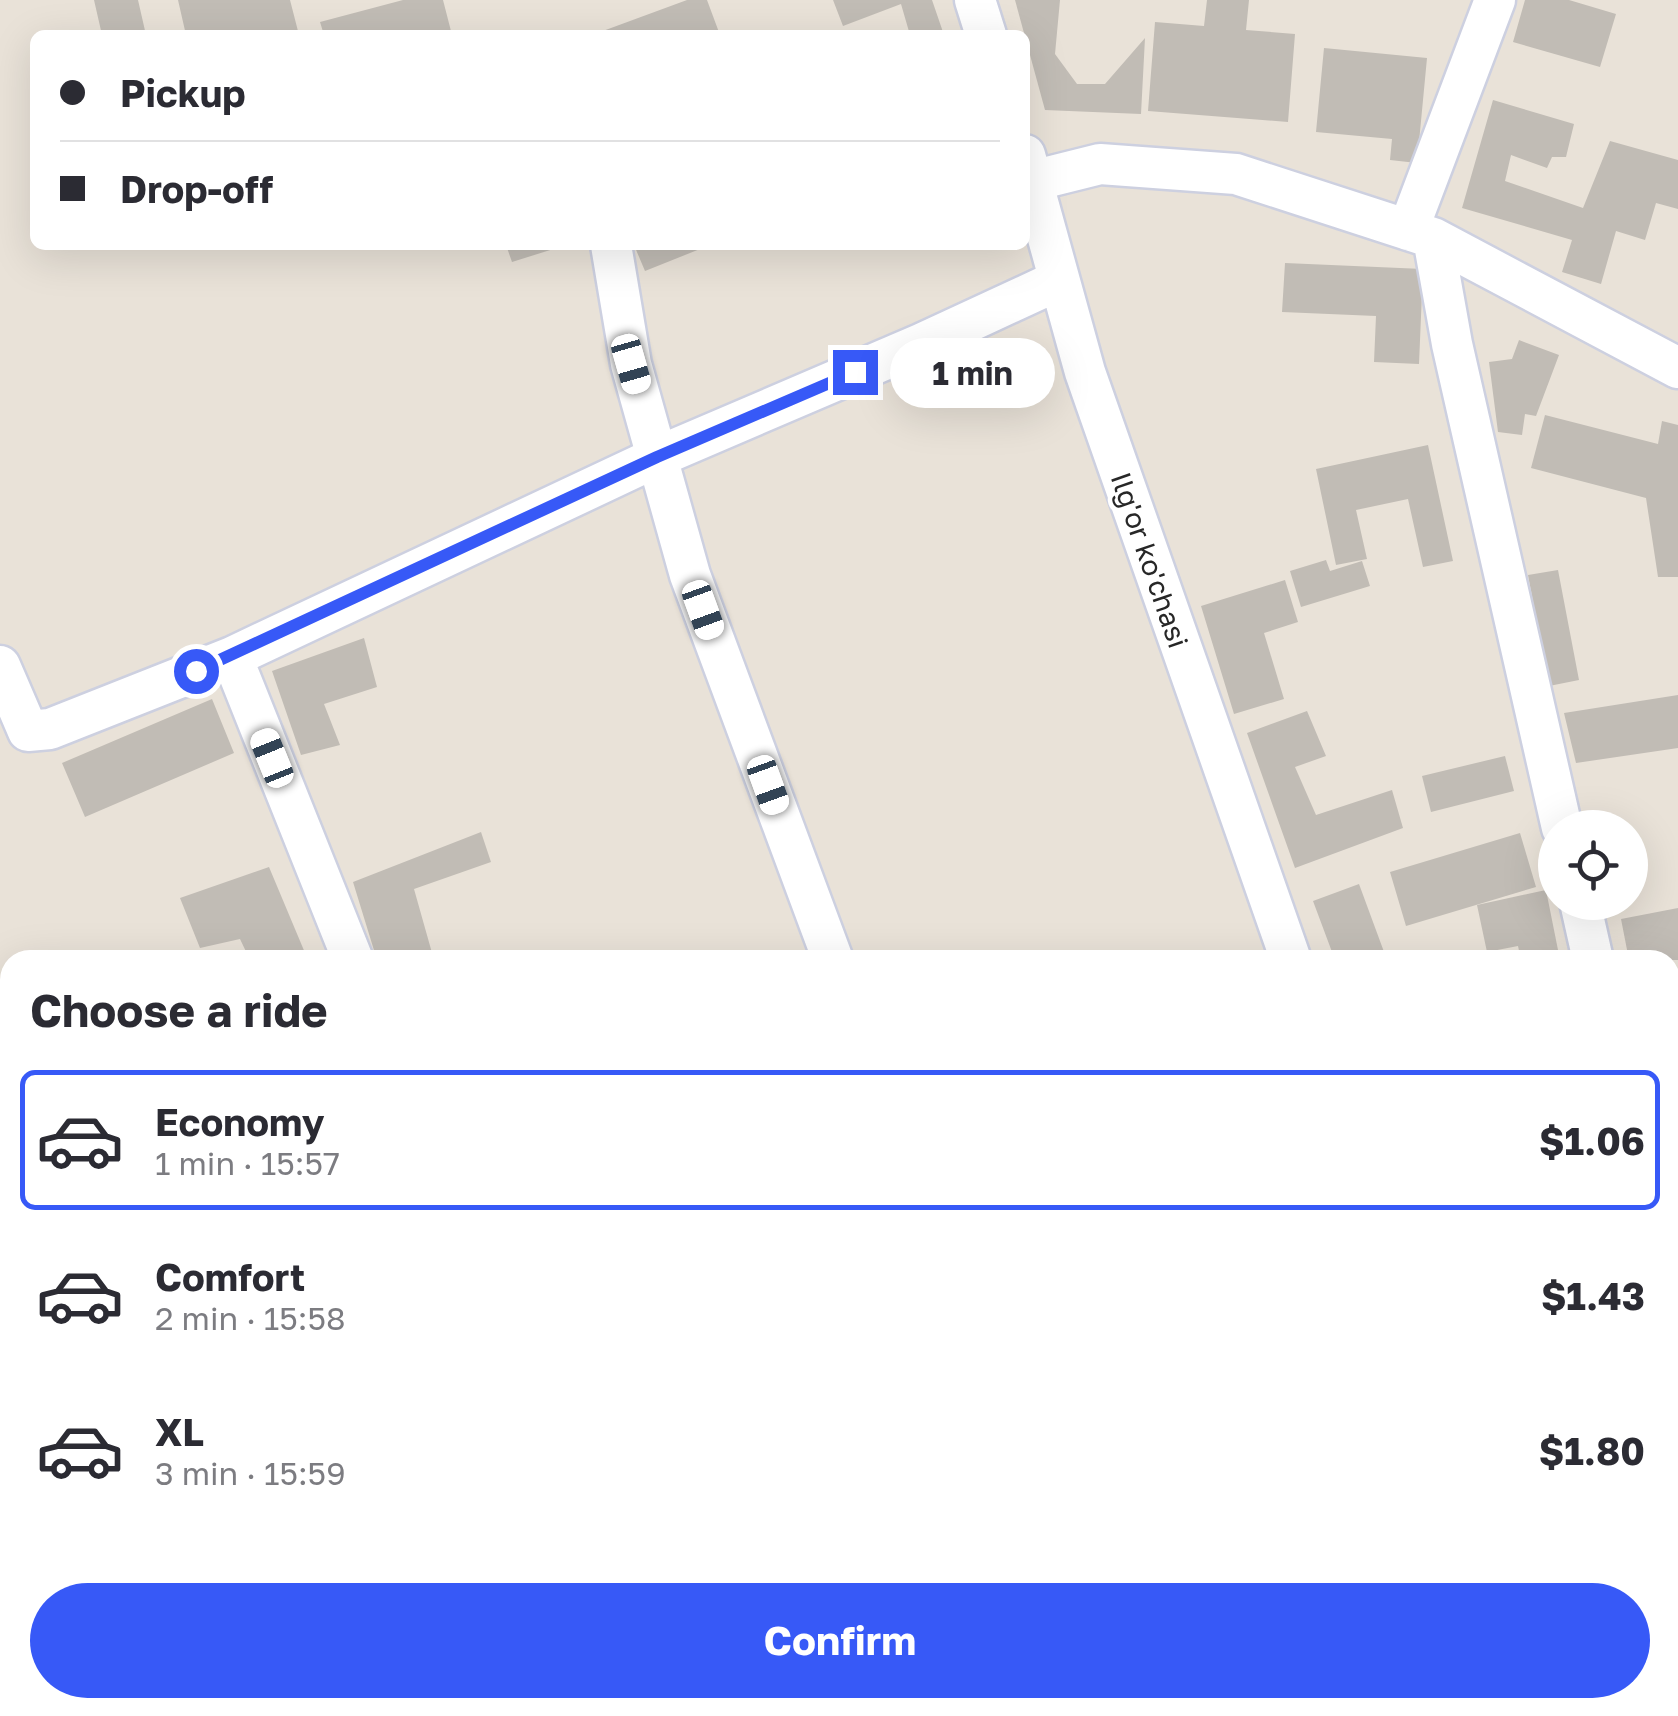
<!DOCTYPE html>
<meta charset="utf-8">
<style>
:root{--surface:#fff;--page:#f2f2f3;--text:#2b2b33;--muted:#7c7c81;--line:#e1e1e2;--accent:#3759f7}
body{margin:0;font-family:"Golos Text",sans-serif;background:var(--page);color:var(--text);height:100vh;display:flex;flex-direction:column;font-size:38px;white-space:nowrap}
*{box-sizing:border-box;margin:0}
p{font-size:32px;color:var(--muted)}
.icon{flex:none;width:55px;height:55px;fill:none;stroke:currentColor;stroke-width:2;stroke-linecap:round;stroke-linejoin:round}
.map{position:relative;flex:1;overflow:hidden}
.side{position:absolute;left:0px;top:950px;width:1680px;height:768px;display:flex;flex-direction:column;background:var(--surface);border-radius:30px 30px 0 0;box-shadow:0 10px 40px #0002}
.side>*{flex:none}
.banner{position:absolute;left:30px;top:30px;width:1000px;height:220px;border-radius:15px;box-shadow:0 10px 40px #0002;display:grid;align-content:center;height:220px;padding:0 30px;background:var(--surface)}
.tools{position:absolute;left:1538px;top:810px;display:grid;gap:20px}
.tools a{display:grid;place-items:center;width:110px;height:110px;border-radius:50%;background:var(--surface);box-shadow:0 10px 40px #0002;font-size:50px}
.end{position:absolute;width:45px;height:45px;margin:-22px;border:12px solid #3759f7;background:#fff;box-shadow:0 0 0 5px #fff}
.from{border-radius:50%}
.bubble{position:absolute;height:70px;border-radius:35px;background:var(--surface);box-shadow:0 10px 40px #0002;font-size:32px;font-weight:700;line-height:70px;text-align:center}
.car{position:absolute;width:30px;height:60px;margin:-30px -15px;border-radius:12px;box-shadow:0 0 8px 2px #0007;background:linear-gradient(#fff 24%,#345 0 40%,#fff 0 76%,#345 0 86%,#fff 0)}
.banner b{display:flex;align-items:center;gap:35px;height:95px;font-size:38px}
.banner b+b{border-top:2px solid var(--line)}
.banner i{width:25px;height:25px;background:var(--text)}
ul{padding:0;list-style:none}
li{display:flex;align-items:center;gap:30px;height:140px;margin:0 20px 15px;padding:0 10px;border:5px solid transparent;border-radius:15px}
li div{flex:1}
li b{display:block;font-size:38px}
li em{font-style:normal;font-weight:700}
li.selected{border-color:var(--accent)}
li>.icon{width:90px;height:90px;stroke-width:1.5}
h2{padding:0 30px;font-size:45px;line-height:120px}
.primary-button{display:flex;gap:20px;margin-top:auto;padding:20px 30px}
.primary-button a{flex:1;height:115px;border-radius:60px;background:var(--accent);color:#fff;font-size:40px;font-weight:700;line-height:115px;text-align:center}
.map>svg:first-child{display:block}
.building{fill:#c1bcb5}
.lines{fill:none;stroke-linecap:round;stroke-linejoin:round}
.minor-casing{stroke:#cdd0e0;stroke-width:45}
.minor{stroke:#fff;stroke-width:40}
.route{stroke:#3759f7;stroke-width:12}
.labels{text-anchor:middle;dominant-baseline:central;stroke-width:9;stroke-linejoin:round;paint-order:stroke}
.street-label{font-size:28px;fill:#272727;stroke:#fff}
</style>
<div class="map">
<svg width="1678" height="1716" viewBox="0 0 1678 1716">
<rect width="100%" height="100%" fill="#e9e2d8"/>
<path class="building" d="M94 0H138L146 35H102Z
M178 0H290L299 35H186Z
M403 0H443L452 35H324L320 22Z
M687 0H707L720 35H592Z
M833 0H932L944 35H910L901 4 843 26Z
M1015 0H1060L1055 54 1077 84H1105L1145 38 1141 114 1045 110Z
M1207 0H1249L1246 30 1295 34 1288 122 1148 111 1155 22 1204 26Z
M1525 0H1569L1616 14 1600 67 1513 42Z
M1324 48 1427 58 1417 163 1390 160 1392 139 1316 132Z
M1493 100 1574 124 1566 157H1552L1547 168 1511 155 1505 181 1583 208 1610 141 1678 160V209L1656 203 1645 240 1616 231 1601 284 1562 272 1572 240 1462 208Z
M506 245H563V246L512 262Z
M634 245H710L645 271Z
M1285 263 1423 269 1419 364 1374 362 1376 316 1282 312Z
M1519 340 1559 355 1536 416 1525 414 1522 435 1498 432 1489 362 1512 359Z
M1545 415 1658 444 1662 421 1678 425V577H1658L1646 498 1531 468Z
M1428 445 1453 561 1423 567 1408 499 1356 510 1367 559 1336 565 1316 469Z
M1326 560 1330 571 1362 561 1370 586 1301 607 1290 571Z
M1558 570 1579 680 1549 686 1528 575Z
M1285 580 1298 622 1264 633 1284 699 1234 714 1201 606Z
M364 638 377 687 324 704 340 745 301 755 272 671Z
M1678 695V748L1576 763 1564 713Z
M212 699 234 753 85 817 62 763Z
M1307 711 1326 756 1295 767 1316 815 1392 790 1403 828 1295 868 1247 733Z
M1505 756 1514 791 1431 812 1422 776Z
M481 832 491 862 414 889 434 960H377L353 882Z
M1520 833 1536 887 1406 926 1390 872Z
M269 867 308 960H250L240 939 200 948 180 898Z
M1359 884 1387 960H1335L1313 901Z
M1546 890 1560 960H1521L1518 946 1487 952 1477 905Z
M1678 908V960H1629L1621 919Z
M1675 973 1678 992V1072L1670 1074V974Z
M1670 1153H1678V1408H1670Z
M1504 1708H1543L1546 1716H1507Z"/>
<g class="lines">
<g class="minor-casing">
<path id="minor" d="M975 0 986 35
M1025 155 1085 372 1291 960
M1032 181 1100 164 1236 174 1433 238 1678 368
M1408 230 1495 0
M1433 238 1452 344 1562 828
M611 245 631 364 690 575 833 960
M0 666 28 731 50 729 232 657
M1580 902 1593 960
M353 960 232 657 657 457 921 344 1059 280
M631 1708 634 1716
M1105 1708 1108 1716
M1578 1708 1581 1716"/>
</g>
<use href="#minor" class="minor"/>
</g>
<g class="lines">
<path class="route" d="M196 671 657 457 855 372"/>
</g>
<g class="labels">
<g class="street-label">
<text transform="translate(1150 560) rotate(71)">Ilg'or ko'chasi</text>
</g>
</g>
</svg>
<div class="tools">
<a><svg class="icon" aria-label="locate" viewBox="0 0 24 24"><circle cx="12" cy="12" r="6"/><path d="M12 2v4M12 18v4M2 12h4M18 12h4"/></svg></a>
</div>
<i class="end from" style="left:196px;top:671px"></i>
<i class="end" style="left:855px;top:372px"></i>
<div class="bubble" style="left:890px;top:338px;width:165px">1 min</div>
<i class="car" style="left:631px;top:364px;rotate:164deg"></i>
<i class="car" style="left:703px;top:610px;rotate:160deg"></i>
<i class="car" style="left:272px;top:758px;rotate:338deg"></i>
<i class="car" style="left:768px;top:785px;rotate:160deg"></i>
<div class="banner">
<b><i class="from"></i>Pickup</b>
<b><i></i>Drop-off</b>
</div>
<section class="side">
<h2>Choose a ride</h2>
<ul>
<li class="selected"><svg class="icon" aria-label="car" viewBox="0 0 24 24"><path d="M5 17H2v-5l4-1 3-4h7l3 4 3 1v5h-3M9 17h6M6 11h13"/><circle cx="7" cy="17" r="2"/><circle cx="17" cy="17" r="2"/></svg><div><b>Economy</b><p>1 min · 15:57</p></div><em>$1.06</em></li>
<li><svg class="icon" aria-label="car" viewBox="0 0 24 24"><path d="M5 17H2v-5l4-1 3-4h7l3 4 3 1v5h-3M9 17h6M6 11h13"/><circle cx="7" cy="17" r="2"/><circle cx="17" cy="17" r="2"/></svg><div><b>Comfort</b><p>2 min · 15:58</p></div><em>$1.43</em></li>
<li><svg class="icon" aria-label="car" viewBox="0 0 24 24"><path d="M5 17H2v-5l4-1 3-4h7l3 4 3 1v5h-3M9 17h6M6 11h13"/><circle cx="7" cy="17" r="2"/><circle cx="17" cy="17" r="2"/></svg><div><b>XL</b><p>3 min · 15:59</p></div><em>$1.80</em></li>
</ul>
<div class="primary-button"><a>Confirm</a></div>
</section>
</div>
